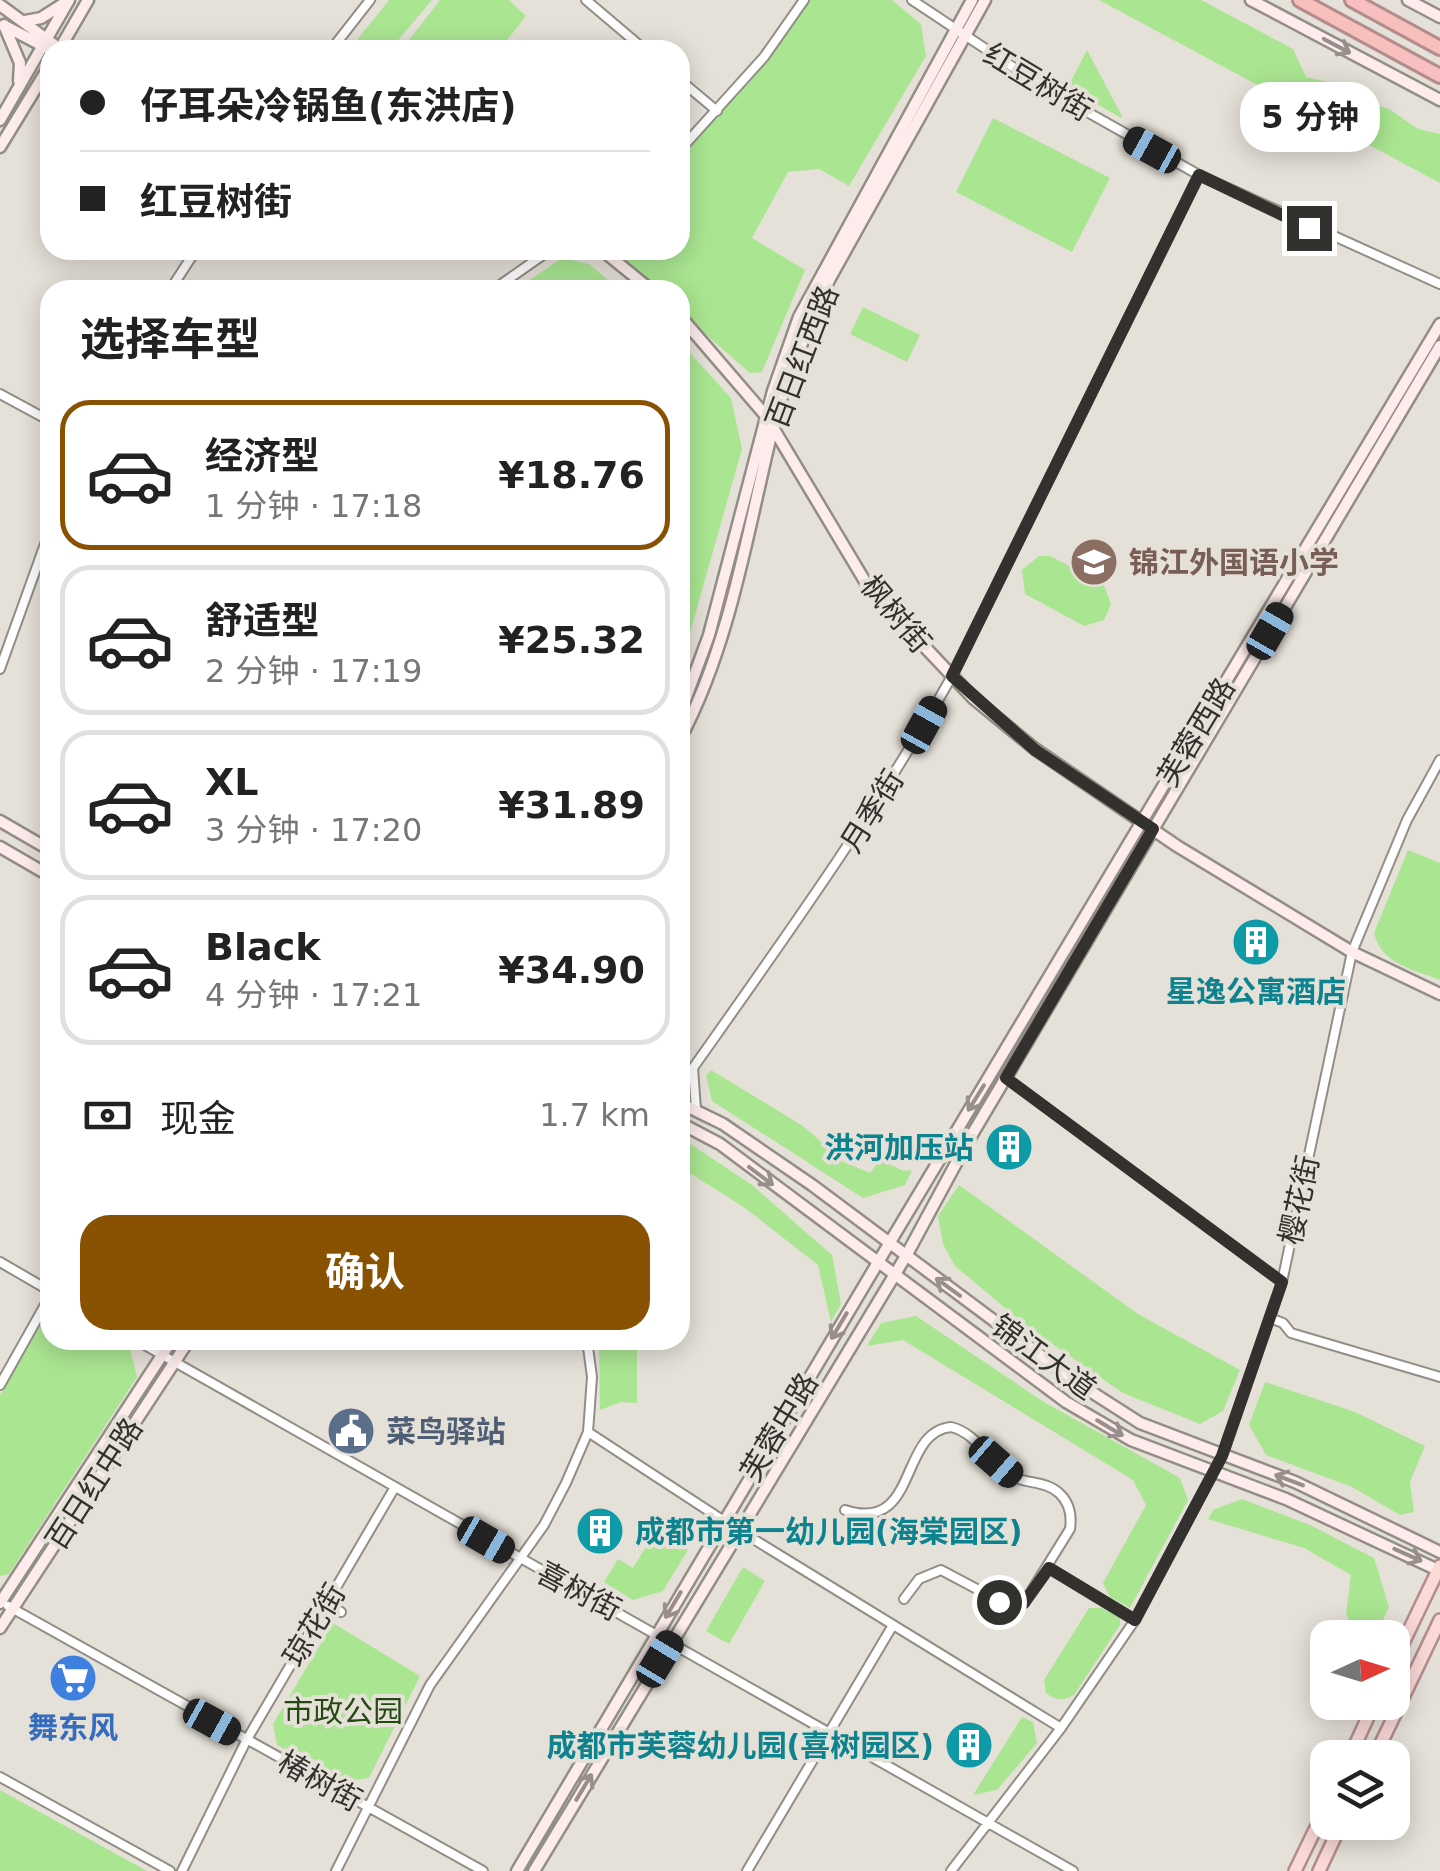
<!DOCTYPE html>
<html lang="zh">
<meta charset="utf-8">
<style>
:root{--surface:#fff;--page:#f2f2f2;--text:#222;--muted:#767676;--line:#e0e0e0;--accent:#895203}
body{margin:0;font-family:"DejaVu Sans","Noto Sans SC",sans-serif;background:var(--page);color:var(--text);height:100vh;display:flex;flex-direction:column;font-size:38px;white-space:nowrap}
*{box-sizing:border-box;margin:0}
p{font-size:32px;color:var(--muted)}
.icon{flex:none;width:55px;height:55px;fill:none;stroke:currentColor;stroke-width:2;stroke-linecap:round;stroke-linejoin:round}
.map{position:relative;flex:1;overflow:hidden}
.panel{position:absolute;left:40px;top:280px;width:650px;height:1070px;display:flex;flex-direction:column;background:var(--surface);border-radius:30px;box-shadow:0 5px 25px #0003}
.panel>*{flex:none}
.hud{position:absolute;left:40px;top:40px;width:650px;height:220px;border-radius:30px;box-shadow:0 5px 25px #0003;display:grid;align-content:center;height:220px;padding:0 40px;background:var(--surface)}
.needle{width:65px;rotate:86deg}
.buttons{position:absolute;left:1310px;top:1620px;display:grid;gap:20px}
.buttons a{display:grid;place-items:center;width:100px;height:100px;border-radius:20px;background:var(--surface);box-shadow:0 5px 25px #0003;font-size:50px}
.end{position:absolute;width:45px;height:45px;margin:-22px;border:12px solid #33312e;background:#fff;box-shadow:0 0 0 5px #fff}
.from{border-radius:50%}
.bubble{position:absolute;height:70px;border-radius:30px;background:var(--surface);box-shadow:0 5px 25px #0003;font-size:32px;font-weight:700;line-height:70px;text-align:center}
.car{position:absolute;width:30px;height:60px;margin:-30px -15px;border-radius:12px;box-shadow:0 0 8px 2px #0007;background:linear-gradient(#222 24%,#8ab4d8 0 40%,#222 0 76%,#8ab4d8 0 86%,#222 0)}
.hud b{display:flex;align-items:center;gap:35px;height:95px;font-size:38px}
.hud b+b{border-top:2px solid var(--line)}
.hud i{width:25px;height:25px;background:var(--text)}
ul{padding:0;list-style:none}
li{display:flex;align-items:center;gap:30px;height:150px;margin:0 20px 15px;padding:0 20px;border:5px solid var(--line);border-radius:30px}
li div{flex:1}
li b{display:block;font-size:38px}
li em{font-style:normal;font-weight:700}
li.selected{border-color:var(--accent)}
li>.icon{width:90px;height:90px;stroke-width:1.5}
h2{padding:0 40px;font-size:45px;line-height:120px}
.pay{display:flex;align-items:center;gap:25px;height:110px;padding:0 40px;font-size:38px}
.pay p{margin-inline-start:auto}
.cta{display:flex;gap:20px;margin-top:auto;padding:20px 40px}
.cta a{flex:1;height:115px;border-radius:30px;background:var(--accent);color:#fff;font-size:40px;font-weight:700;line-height:115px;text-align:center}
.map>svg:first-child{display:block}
.green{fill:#aae692}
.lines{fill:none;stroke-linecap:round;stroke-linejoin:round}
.street-casing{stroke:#928e86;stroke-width:12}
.secondary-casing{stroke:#928e86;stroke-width:15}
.primary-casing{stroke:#b28d8b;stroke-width:16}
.highway-casing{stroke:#b28d8b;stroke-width:18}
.street{stroke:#fff;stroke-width:8}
.secondary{stroke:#fdeceb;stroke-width:10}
.primary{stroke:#fad9d7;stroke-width:11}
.highway{stroke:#f7bfbd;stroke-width:12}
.oneway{stroke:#988e8c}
.route{stroke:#33312e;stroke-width:12}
.labels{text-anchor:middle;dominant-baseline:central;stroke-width:8;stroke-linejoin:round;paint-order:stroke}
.street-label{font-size:30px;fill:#33312e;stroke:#e5e0d8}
.education-label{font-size:30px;font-weight:bold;fill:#785e54;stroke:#e5e0d8;text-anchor:start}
.culture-label{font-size:30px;font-weight:bold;fill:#0d838f;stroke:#e5e0d8;text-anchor:end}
.service-label{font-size:30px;font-weight:bold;fill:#4e5e75;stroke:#e5e0d8;text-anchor:start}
.park-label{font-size:30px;fill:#234a11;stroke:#e5e0d8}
.shop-label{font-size:30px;font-weight:bold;fill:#366cbe;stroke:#e5e0d8}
</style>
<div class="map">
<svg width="1440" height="1871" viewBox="0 0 1440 1871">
<rect width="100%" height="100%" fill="#e5e0d8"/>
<path class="green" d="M389 0H432L390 50H349Z
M440 0H509L526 16 499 50H401Z
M809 0H892L921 24 926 56 849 186 819 169 788 172 752 238 805 270 762 372 750 373 680 312V290H654L608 250H680V157L757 73Z
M1099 0H1201L1293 49 1306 77 1342 85 1357 100 1389 109 1418 129 1440 134V183Z
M1087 50 1122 116 1121 118 1068 87Z
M993 118 1110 178 1072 252 956 192Z
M562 258 589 264 620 290H515Z
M863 307 920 335 907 362 850 334Z
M680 342 731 398 742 449 680 668Z
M1039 556H1050L1103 583 1111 604 1104 620 1084 626 1025 594 1022 570Z
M1408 850 1440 863V980C1413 969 1381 964 1374 933Z
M711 1070 803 1126 844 1162 870 1173 880 1159 903 1171 912 1170 905 1185 863 1198 712 1101 706 1075Z
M680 1137 752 1185 832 1255 841 1304 831 1322 818 1265 745 1208 680 1167Z
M959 1185 1138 1314 1240 1370 1223 1411 1200 1424 1123 1393 1029 1328 955 1266 943 1244 938 1216Z
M916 1316 1044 1402 1180 1478 1188 1500 1130 1608 1110 1597 1103 1583 1146 1505 1133 1480 903 1340 867 1346 881 1323Z
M50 1319V1340H113L130 1349 137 1377 9 1574 0 1576V1395L43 1322Z
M599 1340H637V1403L621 1402 600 1410Z
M1265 1382 1355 1412 1425 1446 1410 1482 1414 1512 1400 1515 1352 1487 1266 1455 1249 1425Z
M1242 1499 1310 1525 1374 1558 1389 1607 1375 1637 1351 1627 1346 1613 1351 1575 1304 1548 1208 1519 1213 1510Z
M656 1530 688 1550 663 1591 633 1600 604 1582 618 1559 633 1568Z
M743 1567 765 1581 729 1644 706 1631Z
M1089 1608H1101L1120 1617V1625L1074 1695C1064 1701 1056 1701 1046 1693L1044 1680Z
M333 1623 420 1676 369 1778 346 1781 277 1745 273 1724Z
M1022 1717 1033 1722 1037 1743 997 1790 973 1795Z
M0 1790 147 1871H0Z"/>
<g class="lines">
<g class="street-casing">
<path id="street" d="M586 0 645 50
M912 0 1043 87 1199 175 1440 284
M331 50 370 0
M680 80 717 111
M680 150 764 57 804 0
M170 290 196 250
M493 290 550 250
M0 394 50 421
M0 669 50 530
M1006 1078 1282 1282
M696 1110 693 1068C784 939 874 814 952 676L1199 175
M0 1262 50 1291
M1270 1318 1283 1323 1291 1333 1440 1377
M136 1340 1073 1871
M0 1385 50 1296
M588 1432 724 1521 1061 1728
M845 1510C919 1534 898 1432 951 1427 978 1433 990 1465 1014 1477 1028 1484 1046 1481 1059 1493 1070 1503 1072 1515 1070 1529L1024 1603 1007 1605 941 1570 919 1579 904 1599
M1049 1568 1135 1620
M327 1604 341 1612
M8 1606 483 1871
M0 1777 170 1871
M182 1871 246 1741 395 1487
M336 1871 430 1685 544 1525 566 1483 588 1432 592 1377 587 1340
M747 1871 893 1625
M951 1871 1061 1728 1135 1620 1222 1456 1282 1282 1352 952 1407 820 1440 760"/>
</g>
<g class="secondary-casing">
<path id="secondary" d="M1251 0 1440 100
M1408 0 1440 17
M0 5 60 49
M25 21 41 18 63 4
M4 25 20 63 19 81
M5 26 47 48
M59 50 88 0
M0 120 69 0
M0 147 50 65
M602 250 651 290
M680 316 766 416 869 588 974 699 1035 749 1177 846 1352 952 1440 994
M680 714 709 635 773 391 799 317 972 0
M680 739C730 645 747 534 772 431 785 379 808 329 829 280L985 0
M0 821 50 850
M0 847 50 876
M680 1103 723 1124 812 1185 1079 1384 1140 1423 1295 1482 1440 1552
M680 1123 720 1144 1066 1402 1131 1440 1286 1499 1440 1571
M0 1603 172 1340
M0 1628 189 1340
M517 1871C821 1353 1132 840 1440 324
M534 1871 906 1256 967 1143 1440 346"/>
</g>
<g class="primary-casing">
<path id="primary" d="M1392 1666 1440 1566
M1349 1758 1375 1702
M1374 1758 1440 1620
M1295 1871 1328 1803
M1319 1871 1342 1822"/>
</g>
<g class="highway-casing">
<path id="highway" d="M1300 0 1440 76
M1352 0 1440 48"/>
</g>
<use href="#street" class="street"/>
<use href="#secondary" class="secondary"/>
<use href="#primary" class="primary"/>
<use href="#highway" class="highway"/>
</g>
<defs><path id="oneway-shaft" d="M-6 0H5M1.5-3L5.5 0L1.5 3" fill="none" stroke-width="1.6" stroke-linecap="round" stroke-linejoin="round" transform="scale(2.5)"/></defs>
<g class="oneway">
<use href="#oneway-shaft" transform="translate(1337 46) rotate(28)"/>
<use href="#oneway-shaft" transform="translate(976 1098) rotate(122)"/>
<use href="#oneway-shaft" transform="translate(761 1176) rotate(37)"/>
<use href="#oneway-shaft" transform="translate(948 1287) rotate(-144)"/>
<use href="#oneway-shaft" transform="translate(839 1326) rotate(121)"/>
<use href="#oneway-shaft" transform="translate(1110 1428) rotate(31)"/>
<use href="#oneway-shaft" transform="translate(1289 1480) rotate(-159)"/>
<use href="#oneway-shaft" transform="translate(1408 1555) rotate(24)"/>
<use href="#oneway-shaft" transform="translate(673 1605) rotate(121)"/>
<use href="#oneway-shaft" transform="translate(584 1787) rotate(-59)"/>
</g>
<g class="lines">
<path class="route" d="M999 1602 1024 1603 1049 1568 1135 1620 1222 1456 1282 1282 1006 1078 1153 829 1035 750 952 676 1199 175 1309 228"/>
</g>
<defs>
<g id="school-disc" transform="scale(2.5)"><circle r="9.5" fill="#8d6e63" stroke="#e5e0d8"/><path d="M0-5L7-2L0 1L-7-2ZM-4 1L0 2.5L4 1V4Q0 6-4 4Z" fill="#fff"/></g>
<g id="building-disc" transform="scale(2.5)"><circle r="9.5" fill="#0f9aa8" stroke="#e5e0d8"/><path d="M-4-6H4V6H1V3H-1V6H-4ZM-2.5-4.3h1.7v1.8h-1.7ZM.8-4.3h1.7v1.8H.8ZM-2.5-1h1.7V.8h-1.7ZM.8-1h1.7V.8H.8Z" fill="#fff"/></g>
<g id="civic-disc" transform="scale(2.5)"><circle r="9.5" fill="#5c6f8a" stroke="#e5e0d8"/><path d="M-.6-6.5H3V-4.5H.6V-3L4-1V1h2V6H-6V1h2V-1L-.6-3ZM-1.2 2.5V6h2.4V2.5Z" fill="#fff"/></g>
<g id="supermarket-disc" transform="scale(2.5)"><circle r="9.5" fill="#3f7fe0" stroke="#e5e0d8"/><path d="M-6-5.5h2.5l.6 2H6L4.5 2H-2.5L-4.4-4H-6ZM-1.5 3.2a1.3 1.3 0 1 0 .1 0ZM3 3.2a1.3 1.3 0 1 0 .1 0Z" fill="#fff"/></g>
</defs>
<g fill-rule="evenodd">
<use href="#school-disc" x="1094" y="562"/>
<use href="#building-disc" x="1256" y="942"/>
<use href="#building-disc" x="1009" y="1147"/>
<use href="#civic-disc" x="351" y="1431"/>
<use href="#building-disc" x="600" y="1531"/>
<use href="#supermarket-disc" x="73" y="1678"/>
<use href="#building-disc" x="969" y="1745"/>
</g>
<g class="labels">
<g class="street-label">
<text transform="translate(1038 82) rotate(31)">红豆树街</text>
<text transform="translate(802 357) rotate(-69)">百日红西路</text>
<text transform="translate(896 614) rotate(50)">枫树街</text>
<text transform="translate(1196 732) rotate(-59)">芙蓉西路</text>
<text transform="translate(872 811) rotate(-58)">月季街</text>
<text transform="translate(1299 1200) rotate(-78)">樱花街</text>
<text transform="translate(1044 1357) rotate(36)">锦江大道</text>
<text transform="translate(779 1427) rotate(-59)">芙蓉中路</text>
<text transform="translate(94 1484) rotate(-57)">百日红中路</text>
<text transform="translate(579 1591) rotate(28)">喜树街</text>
<text transform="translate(314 1625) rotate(-59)">琼花街</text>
<text transform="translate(320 1781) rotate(29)">椿树街</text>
</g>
<g class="education-label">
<text x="1129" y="562">锦江外国语小学</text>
</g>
<g class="culture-label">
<text x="1256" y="991" text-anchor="middle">星逸公寓酒店</text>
<text x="974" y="1147">洪河加压站</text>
<text x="635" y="1531" text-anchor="start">成都市第一幼儿园(海棠园区)</text>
<text x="934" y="1745">成都市芙蓉幼儿园(喜树园区)</text>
</g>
<g class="service-label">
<text x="386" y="1431">菜鸟驿站</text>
</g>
<g class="park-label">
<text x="343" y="1711">市政公园</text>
</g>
<g class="shop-label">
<text x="73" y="1727">舞东风</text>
</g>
</g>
</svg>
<div class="buttons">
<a><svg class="needle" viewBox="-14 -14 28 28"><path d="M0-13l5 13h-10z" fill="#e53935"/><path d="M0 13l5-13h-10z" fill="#767676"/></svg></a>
<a><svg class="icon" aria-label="layers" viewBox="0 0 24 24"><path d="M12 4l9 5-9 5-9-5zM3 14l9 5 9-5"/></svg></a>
</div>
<i class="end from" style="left:999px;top:1602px"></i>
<i class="end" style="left:1309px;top:228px"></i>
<div class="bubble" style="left:1240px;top:82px;width:140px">5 分钟</div>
<i class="car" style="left:1152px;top:150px;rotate:299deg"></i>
<i class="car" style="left:1270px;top:631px;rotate:30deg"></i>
<i class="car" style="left:924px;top:725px;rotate:29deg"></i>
<i class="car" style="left:996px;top:1462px;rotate:131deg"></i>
<i class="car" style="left:486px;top:1540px;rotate:120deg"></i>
<i class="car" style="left:660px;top:1659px;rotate:31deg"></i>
<i class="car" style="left:212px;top:1722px;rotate:119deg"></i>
<div class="hud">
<b><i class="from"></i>仔耳朵冷锅鱼(东洪店)</b>
<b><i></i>红豆树街</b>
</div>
<section class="panel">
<h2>选择车型</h2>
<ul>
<li class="selected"><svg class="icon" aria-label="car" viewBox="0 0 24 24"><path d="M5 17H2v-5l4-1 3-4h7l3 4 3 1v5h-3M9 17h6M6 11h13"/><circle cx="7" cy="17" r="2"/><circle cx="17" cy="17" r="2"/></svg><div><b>经济型</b><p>1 分钟 · 17:18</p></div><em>¥18.76</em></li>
<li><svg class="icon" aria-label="car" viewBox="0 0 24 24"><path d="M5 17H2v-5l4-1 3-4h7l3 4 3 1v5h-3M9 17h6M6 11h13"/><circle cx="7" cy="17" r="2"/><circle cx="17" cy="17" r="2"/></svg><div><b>舒适型</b><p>2 分钟 · 17:19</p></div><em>¥25.32</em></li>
<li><svg class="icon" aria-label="car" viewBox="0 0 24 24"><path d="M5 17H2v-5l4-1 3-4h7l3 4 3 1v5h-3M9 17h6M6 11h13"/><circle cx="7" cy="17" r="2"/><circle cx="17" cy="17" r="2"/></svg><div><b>XL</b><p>3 分钟 · 17:20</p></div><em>¥31.89</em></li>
<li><svg class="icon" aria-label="car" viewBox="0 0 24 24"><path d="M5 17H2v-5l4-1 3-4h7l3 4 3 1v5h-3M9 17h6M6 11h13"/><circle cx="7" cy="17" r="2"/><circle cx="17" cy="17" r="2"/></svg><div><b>Black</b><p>4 分钟 · 17:21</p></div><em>¥34.90</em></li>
</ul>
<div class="pay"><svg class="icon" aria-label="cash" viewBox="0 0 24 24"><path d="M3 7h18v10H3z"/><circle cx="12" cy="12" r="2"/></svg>现金<p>1.7 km</p></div>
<div class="cta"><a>确认</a></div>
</section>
</div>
